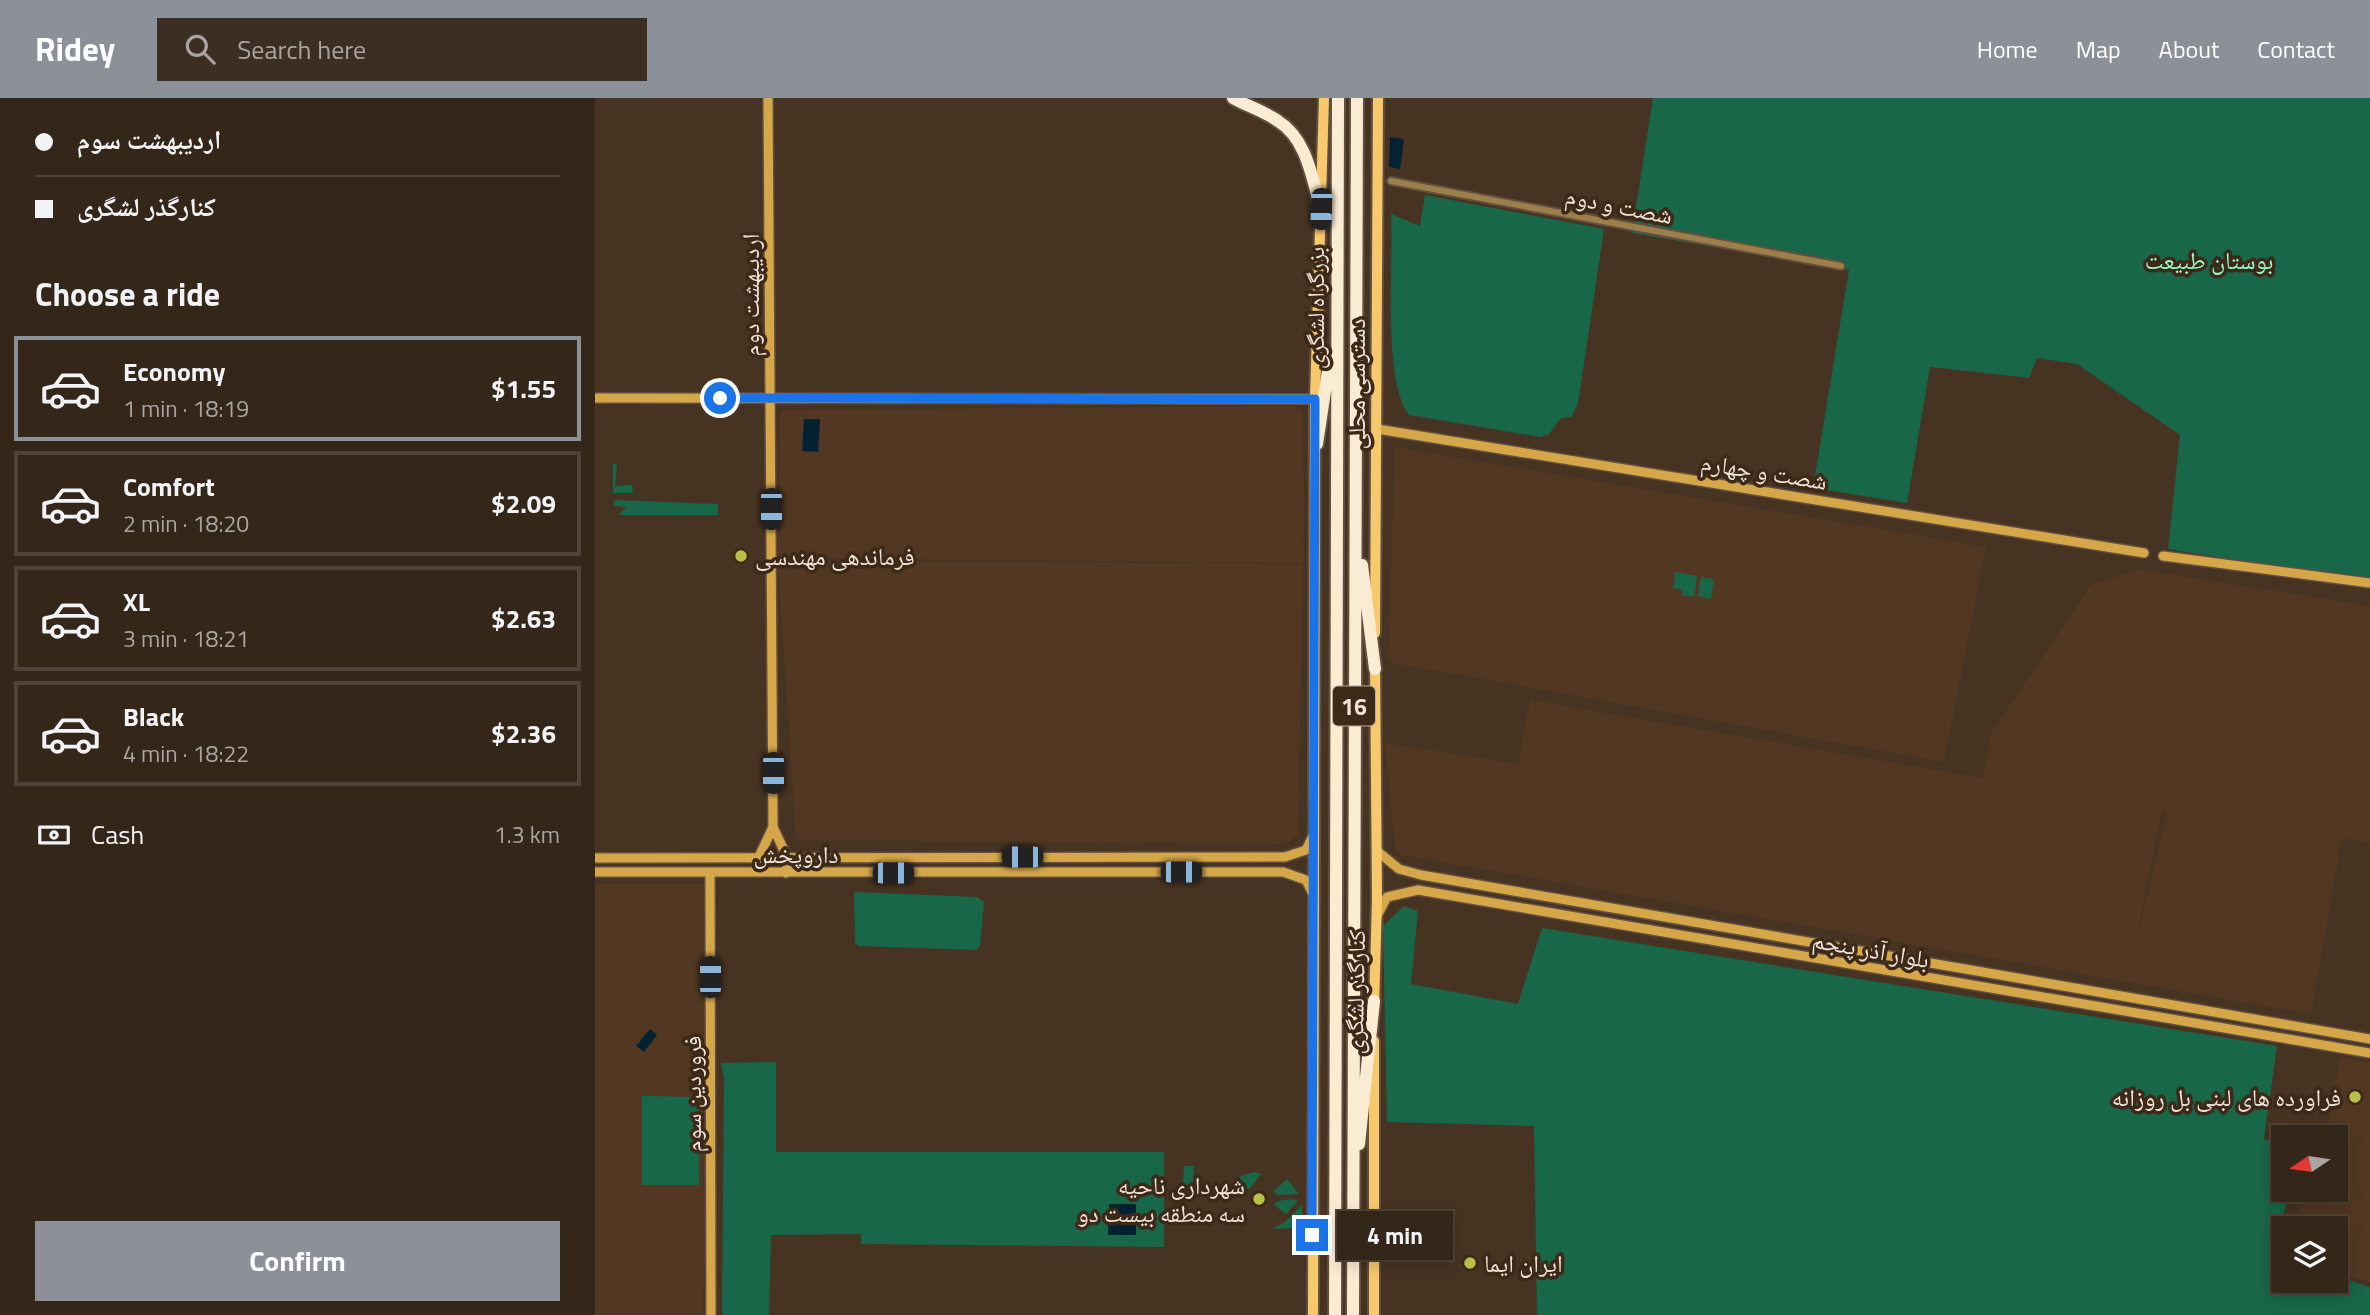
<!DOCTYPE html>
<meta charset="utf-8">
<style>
:root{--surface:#35261a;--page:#3d2e23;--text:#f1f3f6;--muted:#aaa5a2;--line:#4f4339;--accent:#8c9099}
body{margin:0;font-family:"Titillium Web","Noto Naskh Arabic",sans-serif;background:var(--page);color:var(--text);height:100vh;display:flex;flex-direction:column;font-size:26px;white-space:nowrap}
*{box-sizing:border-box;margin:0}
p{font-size:23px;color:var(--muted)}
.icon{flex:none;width:38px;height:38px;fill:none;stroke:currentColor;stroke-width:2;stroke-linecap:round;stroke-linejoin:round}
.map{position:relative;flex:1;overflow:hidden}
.panel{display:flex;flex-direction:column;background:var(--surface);width:595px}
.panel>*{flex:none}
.banner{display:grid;align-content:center;height:154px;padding:0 35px;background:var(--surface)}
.needle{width:46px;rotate:257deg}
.fabs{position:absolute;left:1676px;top:1027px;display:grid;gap:14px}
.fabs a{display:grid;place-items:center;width:77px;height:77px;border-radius:0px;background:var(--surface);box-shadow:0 4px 18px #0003,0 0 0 2px var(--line);font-size:35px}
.end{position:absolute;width:32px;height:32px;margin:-16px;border:9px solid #1a73e8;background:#fff;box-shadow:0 0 0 4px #fff}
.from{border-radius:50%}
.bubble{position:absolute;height:49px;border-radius:0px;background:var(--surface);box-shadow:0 4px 18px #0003,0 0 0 2px var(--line);font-size:23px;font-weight:700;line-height:49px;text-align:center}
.car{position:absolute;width:21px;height:42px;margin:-21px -10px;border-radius:9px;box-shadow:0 0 5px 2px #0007;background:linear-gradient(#222 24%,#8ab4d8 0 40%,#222 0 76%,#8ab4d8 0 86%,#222 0)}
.banner b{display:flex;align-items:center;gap:24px;height:66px;font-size:26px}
.banner b+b{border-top:2px solid var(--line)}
.banner i{width:18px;height:18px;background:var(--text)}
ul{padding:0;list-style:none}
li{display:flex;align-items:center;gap:21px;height:105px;margin:0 14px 10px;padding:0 21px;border:4px solid var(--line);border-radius:0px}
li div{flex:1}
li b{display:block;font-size:26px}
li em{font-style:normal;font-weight:700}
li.active{border-color:var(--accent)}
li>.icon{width:63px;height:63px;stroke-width:1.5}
h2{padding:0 35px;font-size:32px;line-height:84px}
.pay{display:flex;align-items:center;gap:18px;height:77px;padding:0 35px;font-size:26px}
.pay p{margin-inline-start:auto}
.primary-button{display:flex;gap:14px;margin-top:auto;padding:14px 35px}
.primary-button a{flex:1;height:80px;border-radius:0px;background:var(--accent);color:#fff;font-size:28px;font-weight:700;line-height:80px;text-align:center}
header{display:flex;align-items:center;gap:42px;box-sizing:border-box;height:98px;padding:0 35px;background:var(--accent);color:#fff}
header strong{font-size:33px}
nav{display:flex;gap:38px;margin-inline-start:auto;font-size:24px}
.search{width:490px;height:63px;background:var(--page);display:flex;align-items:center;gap:18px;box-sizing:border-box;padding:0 24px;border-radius:0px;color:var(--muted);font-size:26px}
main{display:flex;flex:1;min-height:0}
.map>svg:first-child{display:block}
.built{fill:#523822;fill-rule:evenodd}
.green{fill:#196749}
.water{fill:#022233}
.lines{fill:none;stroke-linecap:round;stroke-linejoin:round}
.street-casing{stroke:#624f3f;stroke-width:10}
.secondary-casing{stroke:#624f3f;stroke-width:12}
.primary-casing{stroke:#624f3f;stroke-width:14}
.highway-casing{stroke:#624f3f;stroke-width:16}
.street{stroke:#9d8049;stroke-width:6}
.secondary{stroke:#d6a749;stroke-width:9}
.primary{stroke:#f8c86c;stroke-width:10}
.highway{stroke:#faecd3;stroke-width:12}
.route{stroke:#1a73e8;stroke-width:9}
.poi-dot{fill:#b9c046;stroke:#3d2918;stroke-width:2.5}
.labels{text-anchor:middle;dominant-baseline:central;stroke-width:7;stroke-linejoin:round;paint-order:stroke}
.shield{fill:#3d2918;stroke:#baaa9e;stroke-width:2}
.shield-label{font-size:23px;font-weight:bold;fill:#efe2d7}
.street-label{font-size:24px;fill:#efe2d7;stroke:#3d2918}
.park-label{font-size:24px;fill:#91fbca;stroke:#3d2918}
.poi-label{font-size:24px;fill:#efe2d7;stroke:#3d2918;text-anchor:start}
</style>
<header>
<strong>Ridey</strong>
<div class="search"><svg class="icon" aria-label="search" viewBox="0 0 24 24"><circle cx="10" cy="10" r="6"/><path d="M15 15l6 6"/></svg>Search here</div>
<nav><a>Home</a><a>Map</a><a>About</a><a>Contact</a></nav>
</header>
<main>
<section class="panel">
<div class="banner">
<b><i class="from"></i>اردیبهشت سوم</b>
<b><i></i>کنارگذر لشگری</b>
</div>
<h2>Choose a ride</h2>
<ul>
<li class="active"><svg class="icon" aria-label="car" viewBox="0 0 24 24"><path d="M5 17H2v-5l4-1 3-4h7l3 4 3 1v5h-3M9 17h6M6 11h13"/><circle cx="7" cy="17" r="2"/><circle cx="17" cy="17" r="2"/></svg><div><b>Economy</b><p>1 min · 18:19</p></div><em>$1.55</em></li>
<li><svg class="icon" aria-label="car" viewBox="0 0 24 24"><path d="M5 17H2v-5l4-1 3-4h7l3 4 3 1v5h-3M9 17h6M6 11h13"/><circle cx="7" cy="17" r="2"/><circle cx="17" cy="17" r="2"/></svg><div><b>Comfort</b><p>2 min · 18:20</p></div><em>$2.09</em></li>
<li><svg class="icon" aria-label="car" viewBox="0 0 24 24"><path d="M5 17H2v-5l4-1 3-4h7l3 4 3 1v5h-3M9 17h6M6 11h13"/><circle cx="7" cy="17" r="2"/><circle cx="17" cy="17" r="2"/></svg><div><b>XL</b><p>3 min · 18:21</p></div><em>$2.63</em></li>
<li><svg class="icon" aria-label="car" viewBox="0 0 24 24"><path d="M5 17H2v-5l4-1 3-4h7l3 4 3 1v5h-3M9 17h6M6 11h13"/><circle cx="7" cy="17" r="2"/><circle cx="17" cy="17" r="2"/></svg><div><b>Black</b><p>4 min · 18:22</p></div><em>$2.36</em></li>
</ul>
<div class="pay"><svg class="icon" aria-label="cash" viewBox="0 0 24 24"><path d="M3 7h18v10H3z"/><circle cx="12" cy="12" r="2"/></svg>Cash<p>1.3 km</p></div>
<div class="primary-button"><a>Confirm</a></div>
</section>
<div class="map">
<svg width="1775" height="1217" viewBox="0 0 1775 1217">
<rect width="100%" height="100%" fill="#473322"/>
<path class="built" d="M700 308 708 313 709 465 182 460 185 312Z
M800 349 1391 449 1349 664 793 564Z
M183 462 708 466 703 738 688 746 201 742Z
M1543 471 1775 508V745L1747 740 1716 916 801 756 790 645 923 666 935 602 1388 680 1396 635 1495 488ZM1567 711 1572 712 1540 850V849Z
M0 786H109L114 1088 107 1217H0Z
M1745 959 1775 965V1184L1741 1175V1130H1698L1714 1092H1741V1040L1731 1039Z"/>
<path class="green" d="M1058 0H1775V483L1573 451 1585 337 1482 266 1442 260 1434 280 1335 269 1312 405 1218 390 1254 172 1037 135Z
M830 97 1009 131 983 306 976 319 966 320 954 336 945 339 814 317C787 283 799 163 796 116L825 128Z
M18 366H22L20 388 37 387 38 395H18Z
M19 402 123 406V417H23L32 409 19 408Z
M1080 474 1102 478 1099 499 1087 497 1088 492 1078 490Z
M1106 479 1119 481 1116 501 1103 498Z
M259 794 382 799 389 804 385 848 381 852 264 848 260 845Z
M809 808 823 813 816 886 923 906 947 830 1682 948 1669 1041 1689 1047V1092H1695L1677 1157 1689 1161V1183H1741V1178L1775 1189V1217H942L939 1028 792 1024 788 828Z
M181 964V1054H569V1149L266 1146V1136L176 1137 174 1217H127L129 980 126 965Z
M47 998 105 999 104 1087H47Z
M589 1068H599L598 1088H588Z
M660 1074 666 1076 655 1090 643 1094 645 1078Z
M692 1081 704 1096 683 1097 678 1094Z
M697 1101 703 1103 691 1116 679 1107 683 1103Z
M707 1107V1130L677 1131 690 1124Z"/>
<path class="water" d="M795 39 809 41 805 71 794 69Z
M209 321H225L223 354 207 353Z
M55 931 62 937 49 954 41 948Z
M514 1106H541V1137H513Z"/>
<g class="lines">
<g class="street-casing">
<path id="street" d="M796 83 1246 168"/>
</g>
<g class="secondary-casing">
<path id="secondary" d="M173 0 178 729 193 761 191 775
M0 300 720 301
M782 331 1549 455
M1568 458 1775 485
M782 753 804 771 826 777 1775 941
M0 760 690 759 711 752 718 738
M163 761 178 729
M0 774H688L711 782 718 796
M115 775 116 1217
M782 818 792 799 823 792 1775 955"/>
</g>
<g class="primary-casing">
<path id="primary" d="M780 535 783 0
M779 910 782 801 780 565
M779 943V1217
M718 1217 720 301 729 0"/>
</g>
<g class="highway-casing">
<path id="highway" d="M638 0C652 8 669 13 683 23 712 41 717 80 726 111
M722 346 735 260
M767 467 780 571
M764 1046 779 903
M740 1217 743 0
M758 1217 762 0"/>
</g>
<use href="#street" class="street"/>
<use href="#secondary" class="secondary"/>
<use href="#primary" class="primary"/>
<use href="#highway" class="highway"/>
</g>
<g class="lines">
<path class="route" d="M125 300 720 301 717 1137"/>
</g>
<g class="poi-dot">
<circle cx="146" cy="458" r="7"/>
<circle cx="1760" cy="999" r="7"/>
<circle cx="664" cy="1101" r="7"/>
<circle cx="875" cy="1165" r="7"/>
</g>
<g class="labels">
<rect class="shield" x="738" y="588.5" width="42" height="39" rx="5"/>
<g class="shield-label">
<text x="759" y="608">16</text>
</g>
<g class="street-label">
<text transform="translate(1024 107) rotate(11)">شصت و دوم</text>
<text transform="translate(155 197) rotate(-90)">اردیبهشت دوم</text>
<text transform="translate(720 210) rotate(-90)">بزرگراه لشگری</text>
<text transform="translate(761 286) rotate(-90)">دسترسی محلی</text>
<text transform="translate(1169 373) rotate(9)">شصت و چهارم</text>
<text x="201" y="756">داروپخش</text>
<text transform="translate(1276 851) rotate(10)">بلوار آذر پنجم</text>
<text transform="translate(760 894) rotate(-89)">کنارگذر لشگری</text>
<text transform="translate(97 996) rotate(-90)">فروردین سوم</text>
</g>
<g class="park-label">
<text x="1614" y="162">بوستان طبیعت</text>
</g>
<g class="poi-label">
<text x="160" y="458">فرماندهی مهندسی</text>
<text x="1746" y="999" text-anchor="end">فراورده های لبنی بل روزانه</text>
<text x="650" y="1087" text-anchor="end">شهرداری ناحیه<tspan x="650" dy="28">سه منطقه بیست دو</tspan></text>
<text x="889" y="1165">ایران ایما</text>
</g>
</g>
</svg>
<div class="fabs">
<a><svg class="needle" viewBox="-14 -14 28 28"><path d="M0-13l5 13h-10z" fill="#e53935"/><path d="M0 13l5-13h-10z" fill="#aaa5a2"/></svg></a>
<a><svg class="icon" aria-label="layers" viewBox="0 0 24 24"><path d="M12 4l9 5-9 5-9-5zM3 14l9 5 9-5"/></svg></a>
</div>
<i class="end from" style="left:125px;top:300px"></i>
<i class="end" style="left:717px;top:1137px"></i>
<div class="bubble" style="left:742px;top:1113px;width:116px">4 min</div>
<i class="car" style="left:726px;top:111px;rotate:182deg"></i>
<i class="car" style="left:176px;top:411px;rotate:180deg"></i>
<i class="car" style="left:178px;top:675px;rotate:180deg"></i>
<i class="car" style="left:427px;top:759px;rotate:270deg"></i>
<i class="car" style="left:586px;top:774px;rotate:90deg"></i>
<i class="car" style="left:298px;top:775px;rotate:90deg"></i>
<i class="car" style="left:115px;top:879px;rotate:0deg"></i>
</div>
</main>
